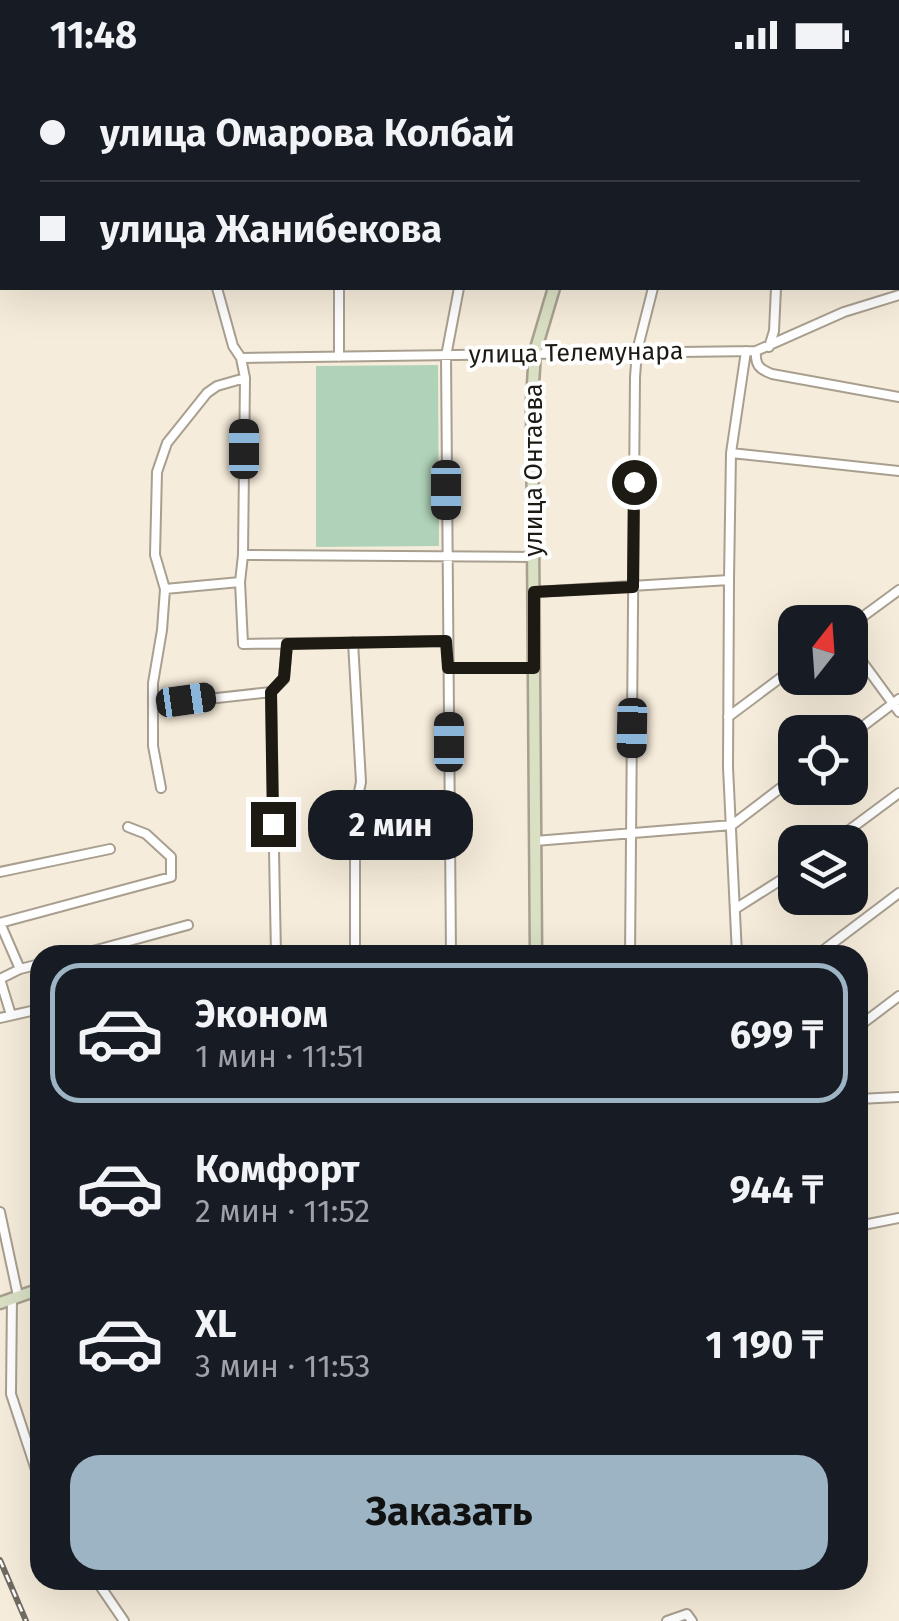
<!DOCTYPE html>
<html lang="ru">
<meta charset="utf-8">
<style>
:root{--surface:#171b24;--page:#242831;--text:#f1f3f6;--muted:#9ea1a6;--line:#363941;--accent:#9cb4c3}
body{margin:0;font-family:"Fira Sans",sans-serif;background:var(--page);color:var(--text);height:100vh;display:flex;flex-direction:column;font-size:38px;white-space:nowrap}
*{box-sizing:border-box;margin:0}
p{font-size:32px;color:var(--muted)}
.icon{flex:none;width:55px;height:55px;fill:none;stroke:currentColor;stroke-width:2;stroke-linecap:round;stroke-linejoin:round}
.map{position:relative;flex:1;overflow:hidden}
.details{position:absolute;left:30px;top:875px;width:838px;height:645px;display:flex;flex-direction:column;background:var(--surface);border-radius:30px;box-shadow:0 10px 40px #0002}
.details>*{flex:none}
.banner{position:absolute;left:0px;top:0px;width:900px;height:220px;box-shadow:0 10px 40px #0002;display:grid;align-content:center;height:220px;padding:0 40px;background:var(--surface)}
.needle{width:65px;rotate:17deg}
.controls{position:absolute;left:778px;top:535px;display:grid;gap:20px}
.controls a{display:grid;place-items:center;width:90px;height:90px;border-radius:20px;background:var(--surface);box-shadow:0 10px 40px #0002;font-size:50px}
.end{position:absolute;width:45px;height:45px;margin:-22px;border:12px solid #1d1a14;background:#fff;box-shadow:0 0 0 5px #fff}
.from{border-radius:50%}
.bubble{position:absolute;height:70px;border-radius:30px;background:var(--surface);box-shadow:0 10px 40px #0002;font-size:32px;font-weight:700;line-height:70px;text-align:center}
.car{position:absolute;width:30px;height:60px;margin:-30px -15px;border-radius:12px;box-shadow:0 0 8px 2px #0007;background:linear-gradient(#222 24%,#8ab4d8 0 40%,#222 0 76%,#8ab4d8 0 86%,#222 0)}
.banner b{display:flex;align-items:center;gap:35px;height:95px;font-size:38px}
.banner b+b{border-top:2px solid var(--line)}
.banner i{width:25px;height:25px;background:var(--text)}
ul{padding:18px 0 0;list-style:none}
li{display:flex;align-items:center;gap:30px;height:140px;margin:0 20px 15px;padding:0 20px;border:5px solid transparent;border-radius:30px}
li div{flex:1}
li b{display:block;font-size:38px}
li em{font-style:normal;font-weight:700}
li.on{border-color:var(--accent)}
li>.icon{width:90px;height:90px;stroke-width:1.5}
.primary-button{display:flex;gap:20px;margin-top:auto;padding:20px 40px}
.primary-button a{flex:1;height:115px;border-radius:30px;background:var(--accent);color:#111;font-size:40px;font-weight:700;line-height:115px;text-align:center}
.status{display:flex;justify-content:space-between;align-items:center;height:70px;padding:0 50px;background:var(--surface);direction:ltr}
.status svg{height:28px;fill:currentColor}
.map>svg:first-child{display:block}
.park{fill:#b0d2b8}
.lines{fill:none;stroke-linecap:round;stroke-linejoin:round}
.street-casing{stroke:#a89f8f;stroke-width:12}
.secondary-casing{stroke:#a89f8f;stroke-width:15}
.street{stroke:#fff;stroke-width:8}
.secondary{stroke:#d9e0c4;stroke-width:10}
.rail-casing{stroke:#706a60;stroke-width:6}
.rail{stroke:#fff;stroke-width:2.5;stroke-dasharray:8;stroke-linecap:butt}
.route{stroke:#1d1a14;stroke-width:12}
.labels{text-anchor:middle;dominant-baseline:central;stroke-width:8;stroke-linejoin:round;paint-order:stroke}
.street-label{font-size:25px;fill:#1d1a14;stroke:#fff}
</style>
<div class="status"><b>11:48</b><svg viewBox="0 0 49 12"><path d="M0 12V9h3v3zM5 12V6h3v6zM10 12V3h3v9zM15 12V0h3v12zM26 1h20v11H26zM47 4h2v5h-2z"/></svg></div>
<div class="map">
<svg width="899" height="1551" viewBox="0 0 899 1551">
<rect width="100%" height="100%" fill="#f6ecdb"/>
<path class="park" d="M438 295 439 476 316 477V296Z"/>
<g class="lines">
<g class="street-casing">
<path id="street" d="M165 0V2
M23 2 24 0
M343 2V0
M527 2 528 0
M711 2 712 0
M828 2 829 0
M0 188 2 173
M217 218 233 276 241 288 245 308 243 485 534 487
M769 277 774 261 776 218
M756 281C755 295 759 299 772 304L899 327
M339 287V218
M241 288 756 281 844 242 899 225
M731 383 899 401
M243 485 240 512 243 574 446 571
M165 519 240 512
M534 522 729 510
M850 556 899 520
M353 572 361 712 355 741V885
M850 575 899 642
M448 598H534
M153 635 271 622
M728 647 795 597
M850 666 899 629
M161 718 153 676V613L162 560 165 519 155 485 157 402 167 373 207 323 217 316 245 308
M535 771 732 755 795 707
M833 772 899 723
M0 802 110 779
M735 839 795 801
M0 853 171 807V787L146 764 128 757
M0 853 20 899
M78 885 188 855
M276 885 271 622 284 609 287 574
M451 885 446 286 459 218
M630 885 635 307 637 281 653 218
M737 885 728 697 729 510 731 383 746 281
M817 885 899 823
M11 945 0 909 20 899 40 894
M0 948 40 939
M858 957 899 926
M858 1029 899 1027
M0 1142 18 1226
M858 1156 899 1148
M12 1228 11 1324 40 1412
M96 1510 124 1551
M667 1551 687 1544 692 1551"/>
</g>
<g class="secondary-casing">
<path id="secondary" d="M618 2 619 0
M536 885 532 330 535 282 554 218
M0 1233 40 1219"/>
</g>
<use href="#street" class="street"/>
<use href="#secondary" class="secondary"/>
<g class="rail-casing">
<path id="rail" d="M0 1490 26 1551"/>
</g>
<use href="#rail" class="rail"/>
</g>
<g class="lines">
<path class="route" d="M273 754 271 622 284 608 287 574 446 571 448 598H534V522L633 517 634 412"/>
</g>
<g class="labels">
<g class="street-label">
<text transform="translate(576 283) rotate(-1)">улица Телемунара</text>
<text transform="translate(534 400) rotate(-90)">улица Онтаева</text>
</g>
</g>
</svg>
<div class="controls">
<a><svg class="needle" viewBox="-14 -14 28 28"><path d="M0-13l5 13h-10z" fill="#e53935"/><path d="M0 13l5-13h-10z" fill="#9ea1a6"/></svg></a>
<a><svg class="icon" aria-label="locate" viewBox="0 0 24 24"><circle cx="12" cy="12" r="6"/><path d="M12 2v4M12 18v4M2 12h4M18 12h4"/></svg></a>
<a><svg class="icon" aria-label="layers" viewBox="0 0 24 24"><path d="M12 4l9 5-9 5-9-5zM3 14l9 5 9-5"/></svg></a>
</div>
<i class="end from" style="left:634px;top:412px"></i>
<i class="end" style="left:273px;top:754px"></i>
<div class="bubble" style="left:308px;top:720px;width:165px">2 мин</div>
<i class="car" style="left:244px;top:379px;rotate:0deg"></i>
<i class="car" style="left:446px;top:420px;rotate:180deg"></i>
<i class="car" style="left:186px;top:630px;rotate:82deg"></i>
<i class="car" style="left:632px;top:658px;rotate:181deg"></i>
<i class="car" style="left:449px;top:672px;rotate:0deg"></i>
<div class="banner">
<b><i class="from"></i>улица Омарова Колбай</b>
<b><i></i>улица Жанибекова</b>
</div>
<section class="details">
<ul>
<li class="on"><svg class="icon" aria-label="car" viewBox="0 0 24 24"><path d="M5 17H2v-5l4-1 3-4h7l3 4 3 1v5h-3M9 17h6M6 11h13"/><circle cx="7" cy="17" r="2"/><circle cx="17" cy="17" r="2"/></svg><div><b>Эконом</b><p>1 мин · 11:51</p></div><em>699 ₸</em></li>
<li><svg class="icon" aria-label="car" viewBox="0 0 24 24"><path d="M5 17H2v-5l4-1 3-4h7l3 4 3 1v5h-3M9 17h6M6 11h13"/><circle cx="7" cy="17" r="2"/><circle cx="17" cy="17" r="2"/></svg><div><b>Комфорт</b><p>2 мин · 11:52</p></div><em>944 ₸</em></li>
<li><svg class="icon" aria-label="car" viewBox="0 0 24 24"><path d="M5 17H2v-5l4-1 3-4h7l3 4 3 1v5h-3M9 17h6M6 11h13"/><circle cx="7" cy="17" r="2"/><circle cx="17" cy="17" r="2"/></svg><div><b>XL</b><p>3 мин · 11:53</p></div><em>1 190 ₸</em></li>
</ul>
<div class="primary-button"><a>Заказать</a></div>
</section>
</div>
